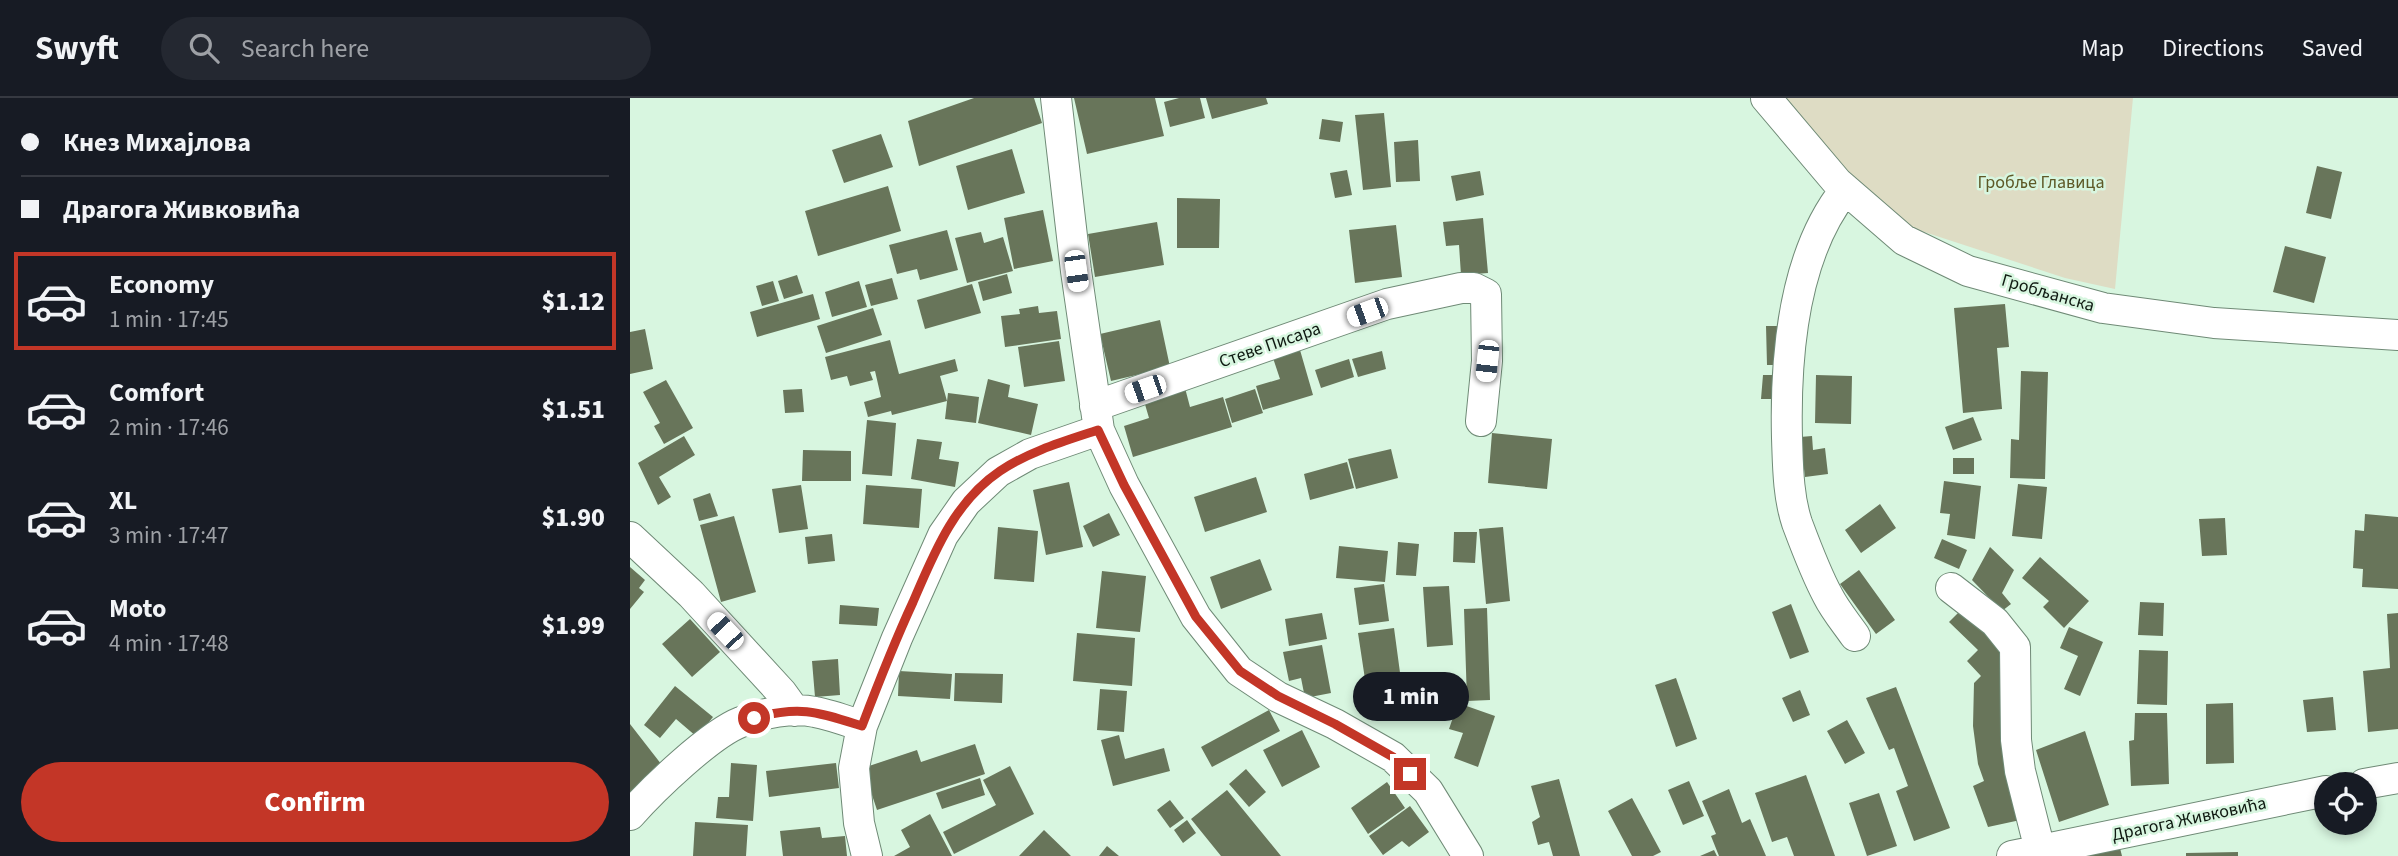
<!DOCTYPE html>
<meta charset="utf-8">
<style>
:root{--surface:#171b24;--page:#242831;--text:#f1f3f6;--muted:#9ea1a6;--line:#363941;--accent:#c33627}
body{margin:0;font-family:"Source Sans 3",sans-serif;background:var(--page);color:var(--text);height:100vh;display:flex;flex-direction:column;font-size:26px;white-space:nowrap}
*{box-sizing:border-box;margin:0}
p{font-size:23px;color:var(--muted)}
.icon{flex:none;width:38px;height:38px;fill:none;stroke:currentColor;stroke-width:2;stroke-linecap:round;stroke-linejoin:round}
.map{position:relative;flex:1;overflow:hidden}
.side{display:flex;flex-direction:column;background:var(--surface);width:630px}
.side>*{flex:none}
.top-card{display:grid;align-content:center;height:154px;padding:0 21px;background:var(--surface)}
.tools{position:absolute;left:1684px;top:674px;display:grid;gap:14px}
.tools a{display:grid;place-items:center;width:63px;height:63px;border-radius:50%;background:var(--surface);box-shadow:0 4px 10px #0003;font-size:35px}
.end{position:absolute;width:32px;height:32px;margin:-16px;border:9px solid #c33627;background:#fff;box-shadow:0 0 0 4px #fff}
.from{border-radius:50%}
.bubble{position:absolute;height:49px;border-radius:24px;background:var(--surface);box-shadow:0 4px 10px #0003;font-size:23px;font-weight:800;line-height:49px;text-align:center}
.car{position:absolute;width:21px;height:42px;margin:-21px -10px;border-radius:9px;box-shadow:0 0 5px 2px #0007;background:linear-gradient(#fff 24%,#345 0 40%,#fff 0 76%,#345 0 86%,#fff 0)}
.top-card b{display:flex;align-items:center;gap:24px;height:66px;font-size:26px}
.top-card b+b{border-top:2px solid var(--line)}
.top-card i{width:18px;height:18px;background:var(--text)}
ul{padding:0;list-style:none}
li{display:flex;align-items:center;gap:21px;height:98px;margin:0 14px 10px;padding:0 7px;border:4px solid transparent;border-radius:0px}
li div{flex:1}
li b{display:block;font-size:26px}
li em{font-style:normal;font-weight:800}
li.active{border-color:var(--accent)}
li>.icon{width:63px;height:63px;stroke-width:1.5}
.cta{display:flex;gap:14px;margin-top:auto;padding:14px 21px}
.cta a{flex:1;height:80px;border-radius:42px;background:var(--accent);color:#fff;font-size:28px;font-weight:800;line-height:80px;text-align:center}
header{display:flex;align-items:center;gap:42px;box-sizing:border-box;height:98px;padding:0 35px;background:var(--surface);border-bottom:2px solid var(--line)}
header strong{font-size:33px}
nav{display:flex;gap:38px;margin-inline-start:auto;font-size:24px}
.search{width:490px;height:63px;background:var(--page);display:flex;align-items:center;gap:18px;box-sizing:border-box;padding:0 24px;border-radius:38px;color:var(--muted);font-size:26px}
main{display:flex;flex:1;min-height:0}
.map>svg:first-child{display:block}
.green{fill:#dedcc4}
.building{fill:#68755a}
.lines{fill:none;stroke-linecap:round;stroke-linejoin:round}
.minor-casing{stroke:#6f8a76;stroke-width:32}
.minor{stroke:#fff;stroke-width:30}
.route{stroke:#c33627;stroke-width:9}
.labels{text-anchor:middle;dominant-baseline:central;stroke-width:5;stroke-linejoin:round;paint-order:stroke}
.park-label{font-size:18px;fill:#5e5927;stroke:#d8f6e0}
.street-label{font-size:18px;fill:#0f1911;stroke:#d8f6e0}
</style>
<header>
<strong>Swyft</strong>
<div class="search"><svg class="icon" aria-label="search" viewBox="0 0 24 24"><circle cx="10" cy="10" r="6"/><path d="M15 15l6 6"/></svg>Search here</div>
<nav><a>Map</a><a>Directions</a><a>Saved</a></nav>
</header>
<main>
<section class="side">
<div class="top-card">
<b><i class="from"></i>Кнез Михајлова</b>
<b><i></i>Драгога Живковића</b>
</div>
<ul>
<li class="active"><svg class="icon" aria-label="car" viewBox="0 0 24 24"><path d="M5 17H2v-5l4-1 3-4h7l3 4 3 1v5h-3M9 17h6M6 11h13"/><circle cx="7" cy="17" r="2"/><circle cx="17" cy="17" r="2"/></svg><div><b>Economy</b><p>1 min · 17:45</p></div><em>$1.12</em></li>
<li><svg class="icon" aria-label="car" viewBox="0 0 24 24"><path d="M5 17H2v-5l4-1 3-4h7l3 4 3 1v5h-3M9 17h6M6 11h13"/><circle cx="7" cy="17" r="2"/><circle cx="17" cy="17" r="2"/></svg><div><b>Comfort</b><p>2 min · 17:46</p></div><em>$1.51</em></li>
<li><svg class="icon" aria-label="car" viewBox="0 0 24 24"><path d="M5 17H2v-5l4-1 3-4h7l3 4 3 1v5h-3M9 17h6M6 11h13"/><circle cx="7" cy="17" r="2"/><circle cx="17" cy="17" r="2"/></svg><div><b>XL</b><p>3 min · 17:47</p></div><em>$1.90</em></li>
<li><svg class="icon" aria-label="car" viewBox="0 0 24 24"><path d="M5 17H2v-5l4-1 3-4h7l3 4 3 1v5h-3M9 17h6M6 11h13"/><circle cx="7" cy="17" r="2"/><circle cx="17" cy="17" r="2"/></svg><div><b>Moto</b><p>4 min · 17:48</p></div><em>$1.99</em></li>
</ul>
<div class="cta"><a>Confirm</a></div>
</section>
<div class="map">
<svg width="1768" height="758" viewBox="0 0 1768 758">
<rect width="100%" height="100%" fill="#d8f6e0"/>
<path class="green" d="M1148 0H1503L1485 191 1435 180 1279 129 1208 72Z"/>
<path class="building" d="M344 0H404L412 25 289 68 278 23Z
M444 0H525L534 38 457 56Z
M549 0H570L575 20 540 29 534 4Z
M576 0H636L638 6 582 21Z
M754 15 761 89 733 92 725 17Z
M692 21 713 24 710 44 689 41Z
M251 36 263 69 214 85 202 52Z
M788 42 790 83 766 84 764 44Z
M382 51 395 95 338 112 326 68Z
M1687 68 1712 74 1701 121 1676 115Z
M717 72 722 97 705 100 700 75Z
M850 73 854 97 826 103 821 78Z
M258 88 271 133 188 158 175 113Z
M547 100 590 101 589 150H547Z
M413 112 423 163 384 171 374 120Z
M853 120 858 175 831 177 829 147 816 148 813 124Z
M527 124 534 167 465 179 458 136Z
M766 127 772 179 725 185 719 132Z
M317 132 328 172 290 182 287 171 267 176 259 147Z
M351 134 354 145 373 139 383 173 337 185 325 140Z
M1655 148 1696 159 1684 205 1643 194Z
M377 176 382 195 353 203 348 184Z
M167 177 173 195 154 201 148 183Z
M262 180 268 201 241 208 235 187Z
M143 183 149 203 132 208 126 188Z
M229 183 237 209 202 219 195 194Z
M342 186 351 215 295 231 287 202Z
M183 196 190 221 127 239 120 214Z
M1375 206 1379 249 1367 250 1372 311 1333 315 1324 210Z
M408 208 409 215 427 213 431 241 375 249 371 218 390 216 389 211Z
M243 210 252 237 196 255 187 228Z
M530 222 540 269 481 283 470 236Z
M1136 228H1148L1149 267H1137Z
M15 231 23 271 0 276V234Z
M260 242 269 276 325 261 328 273 310 278 317 303 262 317 261 313 238 319 234 304 251 299 245 273 240 274 243 282 220 288 217 278 201 282 195 259Z
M429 243 435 283 394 289 388 249Z
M670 252 683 297 633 312 626 288 650 281 643 260Z
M752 253 756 271 728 279 722 261Z
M719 261 724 279 691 290 685 272Z
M1391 273 1418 274 1415 381 1380 380 1381 341 1389 342Z
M1133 277H1144L1142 301H1131Z
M1186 277 1222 278 1221 326 1185 325Z
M358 281 380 287 378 299 408 306 401 337 348 325Z
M36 282 63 330 34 346 24 328 30 325 13 294Z
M555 290 560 309 593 299 602 329 503 359 494 328 519 320 514 303Z
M172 291 174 314 155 315 153 292Z
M625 291 633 315 602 325 595 301Z
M318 295 349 299 346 325 315 321Z
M1343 319 1352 342 1323 352 1315 329Z
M237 322 266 325 262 378 232 376Z
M862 335 922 341 917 391 858 385Z
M54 338 65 357 29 379 41 399 28 407 8 365Z
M1182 338 1183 352 1195 350 1198 376 1175 379 1170 339Z
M287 341 312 344 309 361 329 364 325 389 281 381Z
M761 351 768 380 726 391 718 361Z
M173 352 221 353V383H172Z
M1323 360H1344V376H1323Z
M717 364 724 390 680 402 674 376Z
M626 379 637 414 575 434 564 399Z
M1314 383 1351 388 1345 441 1317 437 1320 416 1310 415Z
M439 384 453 449 416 457 403 392Z
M1388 386 1417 389 1412 441 1382 438Z
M171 387 178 431 149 435 142 391Z
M236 387 292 391 289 430 233 426Z
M80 395 88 418 69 423 63 401Z
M1250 406 1266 430 1231 455 1215 432Z
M479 415 490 437 463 449 453 428Z
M1735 416 1768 419V491L1732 489 1733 471 1723 470 1725 432 1734 433Z
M104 418 126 494 91 504 70 427Z
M1595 420 1597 457 1572 458 1569 421Z
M368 429 408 433 404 484 364 481Z
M873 429 880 503 856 506 849 431Z
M824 434H847L845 465 823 464Z
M202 436 205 463 178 466 175 439Z
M1312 441 1337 452 1329 471 1304 460Z
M768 444 789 446 786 478 766 477Z
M709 448 758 453 755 484 706 480Z
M1360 449 1384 472 1372 495 1381 506 1372 513 1342 482Z
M1410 459 1459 503 1434 530 1413 509 1419 503 1392 480Z
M630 461 642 492 591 511 580 479Z
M0 469 15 482 9 490 14 494 0 511Z
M1229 472 1265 522 1246 536 1210 486Z
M472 473 516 478 510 534 466 530Z
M754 486 759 523 729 527 724 490Z
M819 488 823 547 797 549 793 489Z
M1339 504 1381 546 1395 721 1358 729 1343 688 1354 683 1348 666 1343 628 1344 585 1351 578 1337 563 1348 552 1319 524Z
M1510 504 1534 505 1533 538 1508 537Z
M1161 506 1179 554 1160 561 1142 514Z
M210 507 249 510 247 528 209 526Z
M857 510 860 602 837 603 834 511Z
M692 515 697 541 659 548 655 521Z
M1768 515V631L1738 634 1733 573 1760 570 1757 516Z
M60 521 90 554 62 579 32 546Z
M1439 529 1473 544 1450 598 1434 591 1448 558 1430 550Z
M764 530 771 582 758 584 760 597 738 601 728 535Z
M447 535 505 540 502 588 443 583Z
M692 547 701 595 675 600 671 580 659 583 653 554Z
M1509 552 1538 553 1537 607 1507 606Z
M208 561 210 597 185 599 182 563Z
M269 573 322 576 320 601 268 598Z
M325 575 373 576 372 605 324 603Z
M1046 580 1067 641 1046 649 1025 587Z
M45 588 83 619 67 639 46 621 30 640 14 627Z
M1266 589 1320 730 1284 743 1266 693 1278 688 1264 650 1259 652 1236 600Z
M470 591 497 593 494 634 467 632Z
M1170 592 1180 617 1163 624 1152 600Z
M1703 599 1706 632 1677 634 1673 602Z
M828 605 865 618 848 669 824 660 833 635 819 631Z
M1603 605 1604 665 1576 666V606Z
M639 612 650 633 582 669 571 649Z
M1505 615H1537L1539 686 1501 688 1499 643 1504 642Z
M1217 622 1235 655 1215 666 1197 633Z
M0 626 35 671 0 698Z
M672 632 690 669 652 689 633 652Z
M1455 633 1479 707 1429 724 1406 652Z
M489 637 495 661 534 650 540 673 483 688 471 642Z
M345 646 355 676 247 712 233 670 287 652 291 664Z
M101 665 127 667 123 723 86 720 88 699H99Z
M206 665 209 690 139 699 136 673Z
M380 668 404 716 324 756 313 734 366 707 353 682Z
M616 671 636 694 619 709 599 686Z
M1176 677 1205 758H1164L1157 739 1142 744 1125 695Z
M350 680 355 697 312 711 306 695Z
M929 681 950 758H923L919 744 908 747 902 724 910 719 901 688Z
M1059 683 1074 718 1053 727 1038 692Z
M757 684 775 710 738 736 721 710Z
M1099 691 1112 725 1120 721 1136 758H1089L1081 738 1086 736 1072 703Z
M597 692 651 758H591L561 721Z
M1249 695 1267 748 1237 758 1219 705Z
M1002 700 1031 754 1023 758H1002L978 713Z
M540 702 554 720 540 730 527 712Z
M780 708 799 734 779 749 772 743 753 757 739 738Z
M300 716 322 758H264L280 749 271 732Z
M557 722 566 735 553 745 544 732Z
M65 724 118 727 116 758H63Z
M190 729 192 740 215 738 217 758H153L150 733Z
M414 732 441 758H389Z
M1489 746 1492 758H1457L1456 756Z
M477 748 489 758H469Z
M1084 752 1087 758H1070Z
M1608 754V758H1556V755Z"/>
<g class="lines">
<g class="minor-casing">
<path id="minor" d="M426 0 446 173 469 332 494 387 566 519 609 573 648 599 705 626 763 659 798 693 838 758
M1136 0 1207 84 1274 142 1338 173 1473 210 1584 225 1768 237
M1215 92C1163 157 1155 260 1157 340 1158 368 1158 398 1167 425 1176 449 1186 476 1198 498 1205 512 1216 525 1225 538
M465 308 757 206 831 190H844L856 196 857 263 851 323
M0 439 61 496 152 595 165 613
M1321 490 1365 524 1385 549 1386 642 1390 673 1410 752
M1734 686 1768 680
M0 717C23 691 80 636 111 624 132 615 163 609 185 614 201 617 217 623 232 628
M237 758 229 725 224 670 232 628 267 540 313 437 336 404 368 374 400 356 469 332
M1382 758 1696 693"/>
</g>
<use href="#minor" class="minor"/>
</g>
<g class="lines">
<path class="route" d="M124 620C170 607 188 614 232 628 248 586 264 545 283 504 304 455 324 404 370 373 400 353 435 343 468 332L494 387 566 519 610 573 648 598 705 626 763 659 780 676"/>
</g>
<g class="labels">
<g class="park-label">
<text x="1411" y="84">Гробље Главица</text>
</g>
<g class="street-label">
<text transform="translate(1418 195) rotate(16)">Гробљанска</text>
<text transform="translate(640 247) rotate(-19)">Стеве Писара</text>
<text transform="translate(1559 721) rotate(-12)">Драгога Живковића</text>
</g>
</g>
</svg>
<div class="tools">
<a><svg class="icon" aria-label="locate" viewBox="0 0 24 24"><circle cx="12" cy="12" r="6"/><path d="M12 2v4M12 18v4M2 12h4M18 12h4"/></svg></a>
</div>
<i class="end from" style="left:124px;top:620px"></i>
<i class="end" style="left:780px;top:676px"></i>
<div class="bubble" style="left:723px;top:574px;width:116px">1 min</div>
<i class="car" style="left:446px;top:173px;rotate:172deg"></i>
<i class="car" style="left:737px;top:214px;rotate:250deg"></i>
<i class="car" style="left:857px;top:263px;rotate:186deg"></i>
<i class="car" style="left:515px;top:291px;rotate:251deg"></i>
<i class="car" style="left:95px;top:533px;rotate:317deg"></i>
</div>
</main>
